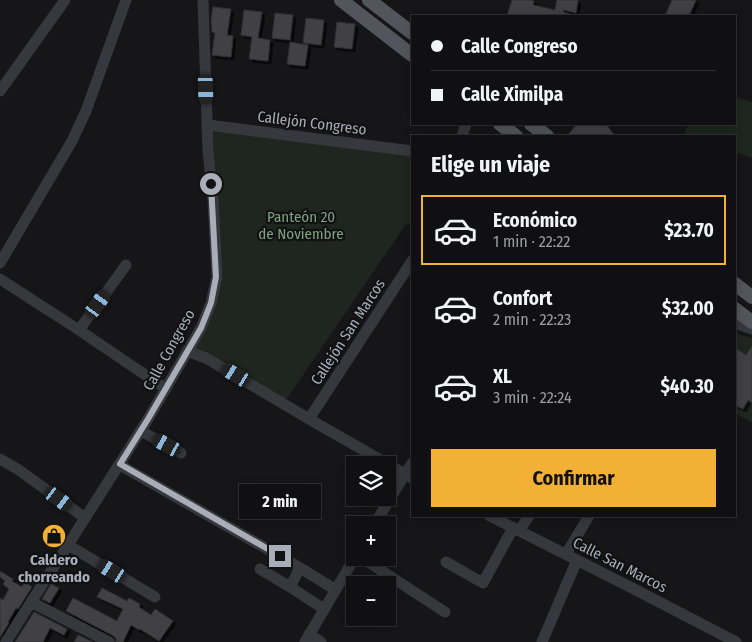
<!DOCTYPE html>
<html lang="es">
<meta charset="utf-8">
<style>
:root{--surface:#101012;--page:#19191b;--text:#f1f3f6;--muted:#9c9d9f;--line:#303032;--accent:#f2b134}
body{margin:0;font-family:"Fira Sans Condensed",sans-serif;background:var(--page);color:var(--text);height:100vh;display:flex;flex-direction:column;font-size:19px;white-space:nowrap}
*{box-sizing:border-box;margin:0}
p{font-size:16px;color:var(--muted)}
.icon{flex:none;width:28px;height:28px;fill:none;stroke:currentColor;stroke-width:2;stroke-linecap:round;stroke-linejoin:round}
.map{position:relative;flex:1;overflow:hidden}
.details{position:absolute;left:411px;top:135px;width:325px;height:382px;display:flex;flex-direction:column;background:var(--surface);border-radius:0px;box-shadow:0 2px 12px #0003,0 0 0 1px var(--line)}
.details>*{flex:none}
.hud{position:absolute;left:411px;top:15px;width:325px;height:110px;border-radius:0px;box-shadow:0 2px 12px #0003,0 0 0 1px var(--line);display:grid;align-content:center;height:110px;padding:0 20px;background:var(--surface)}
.controls{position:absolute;left:346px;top:456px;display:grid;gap:10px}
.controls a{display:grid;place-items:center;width:50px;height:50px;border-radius:0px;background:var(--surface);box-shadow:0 2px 12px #0003,0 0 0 1px var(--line);font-size:25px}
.end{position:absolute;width:22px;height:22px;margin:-11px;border:6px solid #a8adb8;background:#111;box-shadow:0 0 0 2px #111}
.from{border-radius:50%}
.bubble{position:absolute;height:35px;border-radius:0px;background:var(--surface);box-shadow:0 2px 12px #0003,0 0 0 1px var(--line);font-size:16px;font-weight:700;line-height:35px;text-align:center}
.car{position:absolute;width:15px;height:30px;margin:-15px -8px;border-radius:6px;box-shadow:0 0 4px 1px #0007;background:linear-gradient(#222 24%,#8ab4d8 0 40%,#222 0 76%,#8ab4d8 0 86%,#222 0)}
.hud b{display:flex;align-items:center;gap:18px;height:48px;font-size:19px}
.hud b+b{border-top:1px solid var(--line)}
.hud i{width:12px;height:12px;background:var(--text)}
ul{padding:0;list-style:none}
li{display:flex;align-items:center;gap:15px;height:70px;margin:0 10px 8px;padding:0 10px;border:2px solid transparent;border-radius:0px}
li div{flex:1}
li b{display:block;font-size:19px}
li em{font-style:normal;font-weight:700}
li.on{border-color:var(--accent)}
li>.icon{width:45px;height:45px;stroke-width:1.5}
h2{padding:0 20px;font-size:22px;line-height:60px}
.action{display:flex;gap:10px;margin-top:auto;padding:10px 20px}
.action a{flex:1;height:58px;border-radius:0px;background:var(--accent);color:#111;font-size:20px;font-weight:700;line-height:58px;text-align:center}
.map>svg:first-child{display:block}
.green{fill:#1e261f}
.building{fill:#404145;stroke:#303034;filter:url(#shadow)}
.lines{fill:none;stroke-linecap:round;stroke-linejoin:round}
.minor{stroke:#37383d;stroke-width:11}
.major{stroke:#53555c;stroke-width:14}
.route{stroke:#a8adb8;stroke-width:6}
.labels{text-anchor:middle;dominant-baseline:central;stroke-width:4.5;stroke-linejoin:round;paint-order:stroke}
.street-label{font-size:15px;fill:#a8adb8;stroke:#111113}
.park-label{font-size:15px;fill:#7fa381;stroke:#111113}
.poi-label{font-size:15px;font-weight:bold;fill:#a8adb8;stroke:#111113}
</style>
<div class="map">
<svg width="752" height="642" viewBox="0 0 752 642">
<defs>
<filter id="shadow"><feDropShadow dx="3" dy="3" stdDeviation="0" flood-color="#0009"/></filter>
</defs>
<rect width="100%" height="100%" fill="#161618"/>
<path class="green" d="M735 97 752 102V158L735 152V136H684L688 124H735Z
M208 127 412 153V226L406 224 286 400 188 349 217 276Z
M735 333 752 338V423L735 413Z"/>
<path class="building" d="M512 0H530L534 1 533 5 555 10 557 0H578L576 13 564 10 563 12 570 14V16H507Z
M672 0H696L689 16H665Z
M213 7 231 9 227 35 233 36 231 57 212 55 215 33 212 32 211 19Z
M244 10 262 12 258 38 270 40 268 61 249 59 252 37 241 35Z
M275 13 293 15 290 40 272 38Z
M306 18 324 20 321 45 303 43Z
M337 22 355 24 352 49 334 47Z
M290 42 308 45 305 66 287 64Z
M577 124H606L615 136H567Z
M752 346V403L748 400 743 409 735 405V348L746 355Z
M0 571 13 579 12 581 22 587 25 582 32 587 18 609 16 608 8 622 9 623 0 637V598L3 600 9 589 3 584 5 581 0 577Z
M51 584 59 588 50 603 42 599Z
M102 588 127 601 129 598 140 604 139 607 151 615 155 609 173 621 159 641 140 629 139 630 131 625 123 642H116V638L112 635 66 611 73 598 117 621 123 609 97 597Z
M34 612 67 629 64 635 50 628 43 642H15Z
M78 635 93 642H74Z"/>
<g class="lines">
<path class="minor" d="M0 91 65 0
M208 125 412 151
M462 136 466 124
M0 263 72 141 86 111 126 0
M0 279 79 330 166 389
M735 323 752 329
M79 330 126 265
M187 351 206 358 309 419 412 478
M309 419 412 261
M141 431 181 453
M0 459 19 470 85 518
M120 465 297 566 336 590
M490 516 634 589 736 642
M374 525 412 463
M519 531 529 516
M68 545 155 597
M566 554 589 516
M362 558 445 612
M446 562 483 583 513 528
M300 568 290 587 324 609
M260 569 290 587
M31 602 109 642
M309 634 321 642
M6 642 31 602 68 545 148 419 201 328 211 303 217 277 213 200 208 151 203 0
M305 642 355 557
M542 642 577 560"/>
<path class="major" d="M341 0 412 55
M369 0 412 33
M500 124 516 136
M531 124 547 136
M735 284 752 297
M735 309 752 322"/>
</g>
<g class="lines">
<path class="route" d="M211 184 216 277 211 303 201 328 148 419 120 464 280 556"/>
</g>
<defs>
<g id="shop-disc" transform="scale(1.25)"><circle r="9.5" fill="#f2b134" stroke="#111113"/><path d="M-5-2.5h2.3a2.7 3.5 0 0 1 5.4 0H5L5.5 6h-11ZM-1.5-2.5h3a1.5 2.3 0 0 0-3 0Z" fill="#111"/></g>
</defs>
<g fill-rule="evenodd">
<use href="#shop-disc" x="54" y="536"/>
</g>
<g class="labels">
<g class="street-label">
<text transform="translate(312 123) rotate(7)">Callejón Congreso</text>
<text transform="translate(348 332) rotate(-57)">Callejón San Marcos</text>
<text transform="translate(169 350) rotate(-61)">Calle Congreso</text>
<text transform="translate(620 565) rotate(27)">Calle San Marcos</text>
</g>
<g class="park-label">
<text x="301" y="217">Panteón 20<tspan x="301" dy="17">de Noviembre</tspan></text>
</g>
<g class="poi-label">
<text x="54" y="560">Caldero<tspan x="54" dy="17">chorreando</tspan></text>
</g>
</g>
</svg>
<div class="controls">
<a><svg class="icon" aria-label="layers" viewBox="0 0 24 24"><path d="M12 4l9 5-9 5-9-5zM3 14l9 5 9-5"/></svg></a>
<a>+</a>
<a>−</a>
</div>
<i class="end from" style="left:211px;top:184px"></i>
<i class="end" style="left:280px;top:556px"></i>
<div class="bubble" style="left:239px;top:484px;width:82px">2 min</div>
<i class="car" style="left:206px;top:89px;rotate:178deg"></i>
<i class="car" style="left:98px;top:304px;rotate:36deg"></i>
<i class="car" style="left:236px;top:375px;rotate:301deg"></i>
<i class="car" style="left:167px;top:445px;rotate:299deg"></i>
<i class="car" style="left:59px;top:499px;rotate:126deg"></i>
<i class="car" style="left:112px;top:571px;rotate:301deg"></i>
<div class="hud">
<b><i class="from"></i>Calle Congreso</b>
<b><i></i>Calle Ximilpa</b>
</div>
<section class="details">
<h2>Elige un viaje</h2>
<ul>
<li class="on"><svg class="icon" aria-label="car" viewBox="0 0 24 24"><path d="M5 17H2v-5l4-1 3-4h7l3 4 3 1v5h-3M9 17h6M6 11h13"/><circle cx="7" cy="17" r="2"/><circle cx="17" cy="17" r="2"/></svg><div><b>Económico</b><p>1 min · 22:22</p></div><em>$23.70</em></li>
<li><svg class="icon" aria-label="car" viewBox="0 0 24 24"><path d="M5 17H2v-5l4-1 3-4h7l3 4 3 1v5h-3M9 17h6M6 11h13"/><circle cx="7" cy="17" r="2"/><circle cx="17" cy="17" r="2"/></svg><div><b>Confort</b><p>2 min · 22:23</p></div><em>$32.00</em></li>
<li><svg class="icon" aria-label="car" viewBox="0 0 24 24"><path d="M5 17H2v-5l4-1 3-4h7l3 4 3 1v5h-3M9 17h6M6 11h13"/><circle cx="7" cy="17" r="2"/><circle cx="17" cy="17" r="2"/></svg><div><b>XL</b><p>3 min · 22:24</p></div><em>$40.30</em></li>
</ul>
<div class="action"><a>Confirmar</a></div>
</section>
</div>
